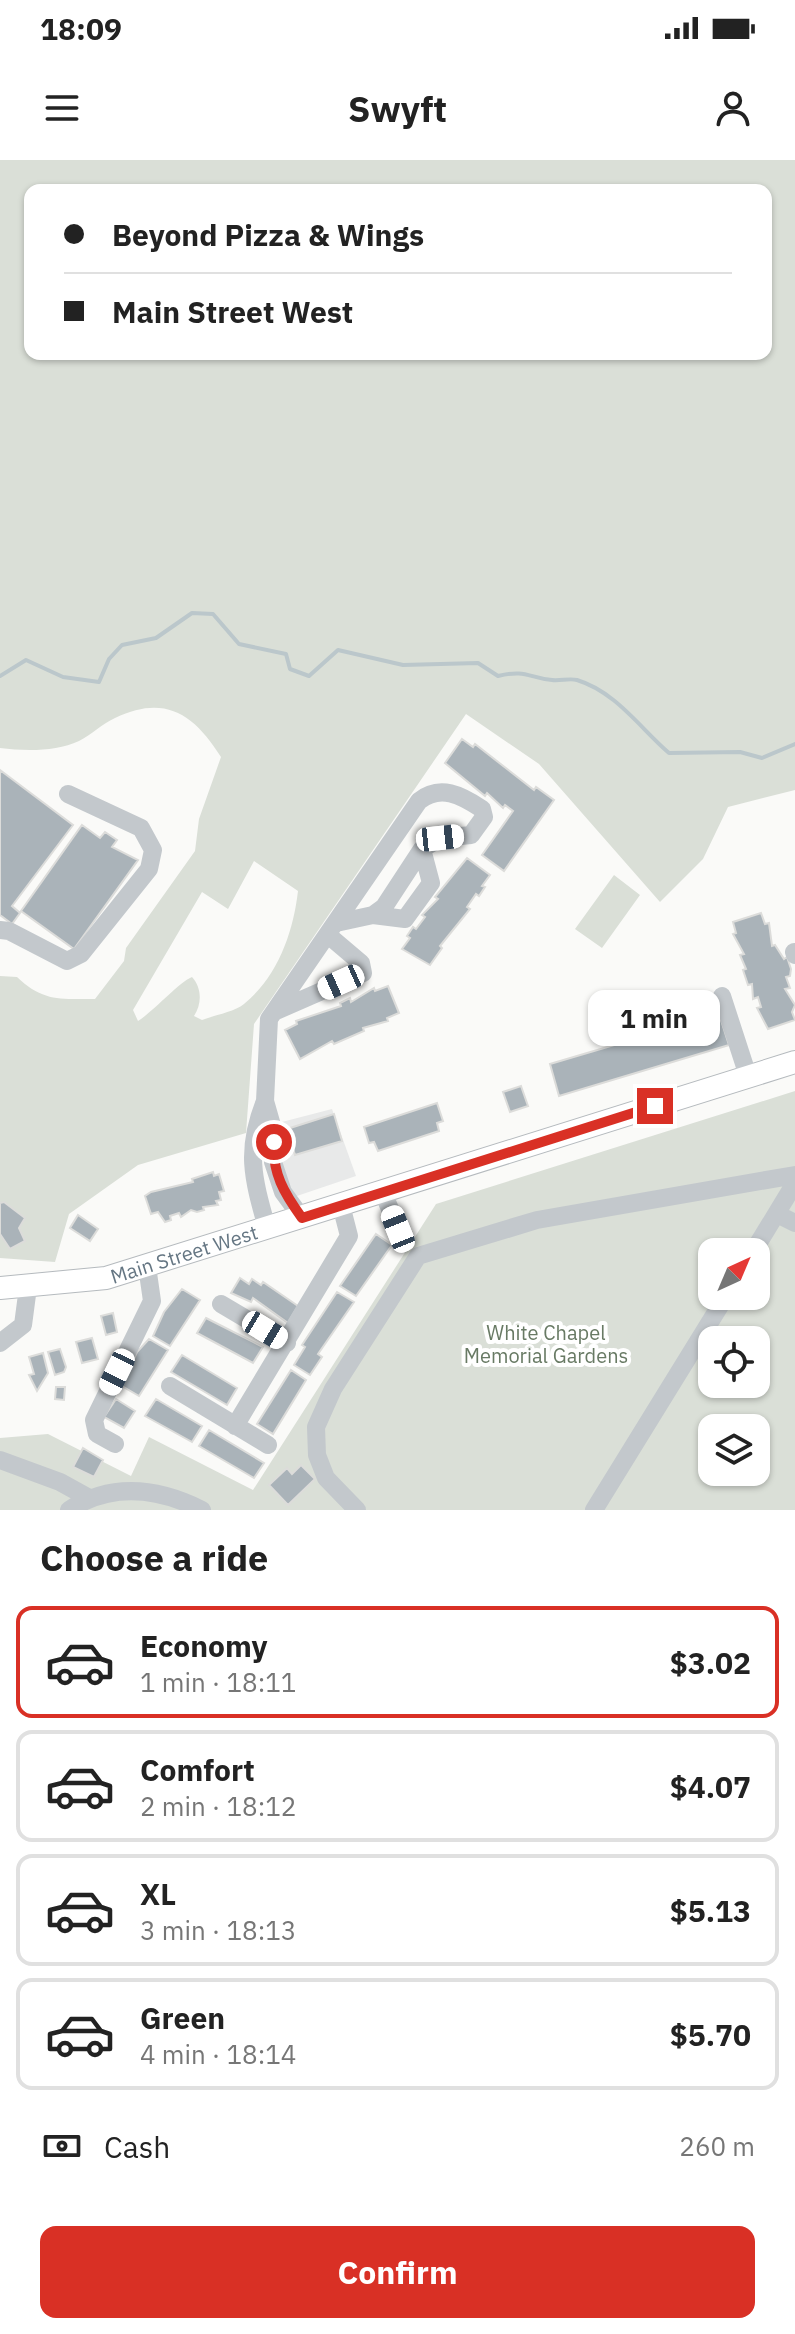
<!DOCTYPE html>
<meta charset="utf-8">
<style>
:root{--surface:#fff;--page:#f2f2f2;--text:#222;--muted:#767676;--line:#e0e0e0;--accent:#d93025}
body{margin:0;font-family:"IBM Plex Sans",sans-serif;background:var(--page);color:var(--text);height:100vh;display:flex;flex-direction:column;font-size:30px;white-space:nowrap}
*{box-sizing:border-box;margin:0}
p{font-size:26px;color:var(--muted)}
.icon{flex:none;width:44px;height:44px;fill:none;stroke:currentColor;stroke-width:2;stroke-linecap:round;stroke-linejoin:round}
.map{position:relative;height:1350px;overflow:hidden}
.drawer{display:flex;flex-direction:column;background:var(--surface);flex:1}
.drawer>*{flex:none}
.banner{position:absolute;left:24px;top:24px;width:748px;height:176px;border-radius:16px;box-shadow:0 2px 6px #0004;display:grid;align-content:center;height:176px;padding:0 40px;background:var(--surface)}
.needle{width:52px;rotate:44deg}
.tools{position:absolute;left:698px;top:1078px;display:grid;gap:16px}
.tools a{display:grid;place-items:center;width:72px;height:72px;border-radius:16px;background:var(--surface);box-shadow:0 2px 6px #0004;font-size:40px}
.end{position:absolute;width:36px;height:36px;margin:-18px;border:10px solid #d93025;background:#fff;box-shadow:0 0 0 4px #fff}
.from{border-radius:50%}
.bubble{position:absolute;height:56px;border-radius:16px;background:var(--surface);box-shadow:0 2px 6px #0004;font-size:26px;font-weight:800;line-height:56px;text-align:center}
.car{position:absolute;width:24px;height:48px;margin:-24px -12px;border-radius:10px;box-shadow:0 0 6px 2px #0007;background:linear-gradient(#fff 24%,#345 0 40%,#fff 0 76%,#345 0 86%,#fff 0)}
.banner b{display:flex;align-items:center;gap:28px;height:76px;font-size:30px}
.banner b+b{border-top:2px solid var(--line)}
.banner i{width:20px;height:20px;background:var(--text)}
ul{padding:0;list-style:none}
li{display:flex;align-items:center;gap:24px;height:112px;margin:0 16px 12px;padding:0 24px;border:4px solid var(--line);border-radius:16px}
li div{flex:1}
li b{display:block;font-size:30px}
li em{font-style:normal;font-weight:800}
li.active{border-color:var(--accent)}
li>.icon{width:72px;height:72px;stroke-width:1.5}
h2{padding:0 40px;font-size:36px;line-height:96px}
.pay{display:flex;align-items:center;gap:20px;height:88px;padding:0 40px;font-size:30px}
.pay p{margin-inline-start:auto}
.primary-button{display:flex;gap:16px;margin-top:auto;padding:16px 40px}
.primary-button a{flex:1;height:92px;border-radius:16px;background:var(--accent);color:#fff;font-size:32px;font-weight:800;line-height:92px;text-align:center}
.status{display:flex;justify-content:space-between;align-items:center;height:56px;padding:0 40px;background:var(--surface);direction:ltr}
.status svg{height:22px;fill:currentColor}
header{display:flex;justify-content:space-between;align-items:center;height:104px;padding:0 40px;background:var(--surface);font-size:36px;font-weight:800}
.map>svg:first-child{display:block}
.built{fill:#e8e9e9}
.green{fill:#dadfd7;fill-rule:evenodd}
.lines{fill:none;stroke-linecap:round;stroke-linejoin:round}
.stream{stroke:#bbc7cb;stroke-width:4}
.building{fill:#aab3b9;stroke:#dcdcda;stroke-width:2}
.major-casing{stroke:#b5babe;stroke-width:24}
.minor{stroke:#c3c8cc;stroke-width:18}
.major{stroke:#fff;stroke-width:22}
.route{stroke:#d93025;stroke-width:10}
.labels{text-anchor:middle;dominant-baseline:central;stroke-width:8;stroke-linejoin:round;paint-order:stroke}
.street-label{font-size:20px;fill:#657683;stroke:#fff}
.park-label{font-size:20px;fill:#687a64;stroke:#fff}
</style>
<div class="status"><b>18:09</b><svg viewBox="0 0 49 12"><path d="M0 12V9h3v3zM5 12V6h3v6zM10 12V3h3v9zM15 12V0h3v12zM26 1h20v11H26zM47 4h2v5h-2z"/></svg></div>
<header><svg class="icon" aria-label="menu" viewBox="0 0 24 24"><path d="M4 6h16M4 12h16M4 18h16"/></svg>Swyft<svg class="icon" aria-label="person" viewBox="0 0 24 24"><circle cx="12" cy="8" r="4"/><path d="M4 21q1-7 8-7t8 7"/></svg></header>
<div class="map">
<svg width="795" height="1350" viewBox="0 0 795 1350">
<rect width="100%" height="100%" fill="#fafaf8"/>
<path class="built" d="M332 949 356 1016 291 1038 280 1007 278 963Z"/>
<path class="green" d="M0 0H795V630L728 647 703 699 660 742 539 604 466 554 254 864 246 973 138 1005 69 1054 55 1102 0 1098V816L17 817C43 842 61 839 95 839L124 801 126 788 195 691 199 659 221 597C194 554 165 534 115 558 102 564 91 575 79 581 56 592 24 591 0 588ZM30 30H766V194H30ZM254 701 298 731C293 773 278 816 244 844 234 852 215 855 202 860L194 856C202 844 202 828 192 817 178 823 154 851 138 861L133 850 202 732 228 749Z
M614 715 640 735 602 788 575 769Z
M795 931V1350H0V1278L48 1274 131 1316 149 1277 253 1330 436 1044ZM712 1092H756V1136H712ZM712 1180H756V1224H712ZM712 1268H756V1312H712Z"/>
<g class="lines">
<path class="stream" d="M0 516 26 500 63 517 99 522 109 499 122 485 156 478 192 453 213 454 239 484 286 494 290 509 309 516 338 490 403 505 478 503 498 516C527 509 528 518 552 520 561 521 569 518 577 520 616 532 640 568 669 593L740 592 762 598 795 584"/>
</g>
<path class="building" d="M462 579 473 587 475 584 534 630 536 627 554 640 504 711 482 695 513 651 505 645 503 648 487 633 485 636 445 603Z
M0 610 73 665 12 746 20 753 12 764 0 755Z
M82 665 100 678 105 672 117 680 112 687 138 700 74 789 21 751Z
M467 698 490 715 482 726 485 727 479 736 476 734 467 747 470 749 440 786 442 788 430 805 402 789 410 778 407 776 413 767 416 769 425 757 422 755 438 739 435 737Z
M761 753 765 764 769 763 772 786 775 785 784 799 787 797 791 809 790 816 786 817 790 828 785 829 795 845 792 852 795 860 768 869 757 848 761 847 758 837 753 839 752 824 748 825 743 810 746 809 740 795 744 794 733 774 736 773 733 762Z
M388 826 399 853 387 858 388 861 363 868 364 871 334 884 332 881 300 899 285 870 297 864 296 861 341 846 340 843 350 838 351 842 374 828 375 831Z
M719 854 729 885 559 936 550 904Z
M521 926 528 946 510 952 503 932Z
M437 943 443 961 437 963 439 971 378 991 374 982 369 983 364 967Z
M334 954 342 981 295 995 287 969Z
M213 1012 214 1016 219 1014 224 1031 219 1032 221 1040 216 1041 218 1045 203 1047 204 1050 197 1052 191 1050 181 1057 179 1053 170 1056 171 1060 165 1062 158 1052 151 1054 145 1036 151 1032 193 1022 192 1019Z
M4 1042 25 1058 19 1068 25 1081 10 1089 0 1074V1043Z
M78 1055 98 1069 90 1081 70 1068Z
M376 1074 392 1085 356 1136 340 1126Z
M240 1118 249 1124 252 1119 261 1125 263 1122 298 1146 288 1163 253 1138 251 1142 231 1133Z
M182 1129 200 1140 170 1186 153 1176 164 1152Z
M337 1132 354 1142 318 1194 322 1197 310 1215 294 1205 305 1187 302 1185Z
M113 1153 117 1172 106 1175 101 1156Z
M206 1158 263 1187 253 1203 197 1173Z
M92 1178 98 1199 82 1203 76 1182Z
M149 1179 168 1190 139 1236 122 1226 137 1192Z
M60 1189 66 1207 64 1212 55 1215 48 1192Z
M43 1193 48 1213 37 1231 29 1215 34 1214 29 1197Z
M182 1195 237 1228 227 1245 171 1212Z
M291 1210 306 1220 273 1274 257 1264Z
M56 1227H65L64 1240 55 1239Z
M116 1239 135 1251 124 1268 104 1257Z
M156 1239 202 1266 192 1282 145 1256Z
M209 1270 264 1303 254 1318 199 1286Z
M83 1288 103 1300 94 1317 73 1307Z
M301 1305 315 1319 288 1345 269 1325 287 1308 292 1314Z"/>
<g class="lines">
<g class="major-casing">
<g id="major">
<path id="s1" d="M0 1128 106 1118 795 902"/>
</g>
</g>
<path class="minor" d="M373 755 405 759 431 723 422 689
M0 770 9 771 67 801 81 794 149 709 153 690 141 668 68 634
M794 792 795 795
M722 836 748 916
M276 851 363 813 361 803 328 775
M265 941C245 991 253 1018 267 1068
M383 1032 398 1069
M777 1054 795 1063
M302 1058 283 1032 273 1002V969L265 941 269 859 419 641C440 624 461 635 482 649L484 657 471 675 440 678 422 689 384 747 373 755 336 763
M753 1092 795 1023
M221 1144 287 1183
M0 1183 23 1165 28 1127
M170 1226 268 1285
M235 1266 349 1076 341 1045
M115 1284 97 1274 94 1260 152 1141 147 1106
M0 1300 60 1322 89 1338
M69 1350C112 1322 158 1328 202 1350
M357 1350 326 1318 317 1295 316 1267 333 1229 418 1096 537 1060 795 1015
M594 1350 726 1136"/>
<use href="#major" class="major"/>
</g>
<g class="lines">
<path class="route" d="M274 982C272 1013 284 1033 302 1058L655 946"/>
</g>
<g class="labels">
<g class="street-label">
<text stroke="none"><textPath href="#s1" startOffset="188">Main Street West</textPath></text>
</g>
<g class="park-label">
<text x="546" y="1172">White Chapel<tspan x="546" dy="23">Memorial Gardens</tspan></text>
</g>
</g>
</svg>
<div class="tools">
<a><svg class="needle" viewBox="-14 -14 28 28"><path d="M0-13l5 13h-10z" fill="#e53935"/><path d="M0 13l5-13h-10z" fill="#767676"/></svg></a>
<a><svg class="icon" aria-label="locate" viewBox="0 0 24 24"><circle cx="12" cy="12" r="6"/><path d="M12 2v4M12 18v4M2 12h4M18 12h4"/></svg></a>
<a><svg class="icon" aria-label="layers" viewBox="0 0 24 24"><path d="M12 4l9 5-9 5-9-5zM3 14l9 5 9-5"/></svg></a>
</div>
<i class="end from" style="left:274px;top:982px"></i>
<i class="end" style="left:655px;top:946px"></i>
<div class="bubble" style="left:588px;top:830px;width:132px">1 min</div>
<i class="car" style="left:440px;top:678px;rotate:84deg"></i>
<i class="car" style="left:341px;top:822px;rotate:246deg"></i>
<i class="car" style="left:398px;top:1069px;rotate:338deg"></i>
<i class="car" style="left:265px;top:1170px;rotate:121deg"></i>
<i class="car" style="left:117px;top:1212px;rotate:206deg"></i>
<div class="banner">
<b><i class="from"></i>Beyond Pizza &amp; Wings</b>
<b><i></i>Main Street West</b>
</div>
</div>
<section class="drawer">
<h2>Choose a ride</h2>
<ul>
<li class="active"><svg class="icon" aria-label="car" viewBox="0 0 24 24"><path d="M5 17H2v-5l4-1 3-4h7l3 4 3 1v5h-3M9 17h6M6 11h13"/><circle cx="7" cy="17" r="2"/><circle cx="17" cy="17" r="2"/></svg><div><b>Economy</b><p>1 min · 18:11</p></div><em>$3.02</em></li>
<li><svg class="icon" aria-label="car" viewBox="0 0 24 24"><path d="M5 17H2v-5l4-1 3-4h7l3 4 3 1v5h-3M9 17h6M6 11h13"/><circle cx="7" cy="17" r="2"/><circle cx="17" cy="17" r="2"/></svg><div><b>Comfort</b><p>2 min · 18:12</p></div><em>$4.07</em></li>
<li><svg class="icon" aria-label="car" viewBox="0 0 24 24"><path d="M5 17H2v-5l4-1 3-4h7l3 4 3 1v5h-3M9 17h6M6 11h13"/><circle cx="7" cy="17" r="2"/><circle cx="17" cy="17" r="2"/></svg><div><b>XL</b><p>3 min · 18:13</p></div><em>$5.13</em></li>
<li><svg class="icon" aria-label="car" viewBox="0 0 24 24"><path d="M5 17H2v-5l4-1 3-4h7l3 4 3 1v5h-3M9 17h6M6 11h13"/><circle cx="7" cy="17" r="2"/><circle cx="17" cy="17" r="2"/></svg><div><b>Green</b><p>4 min · 18:14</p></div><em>$5.70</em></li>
</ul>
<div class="pay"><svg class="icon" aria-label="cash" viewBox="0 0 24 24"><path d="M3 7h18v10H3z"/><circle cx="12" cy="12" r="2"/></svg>Cash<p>260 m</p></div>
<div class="primary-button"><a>Confirm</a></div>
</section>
